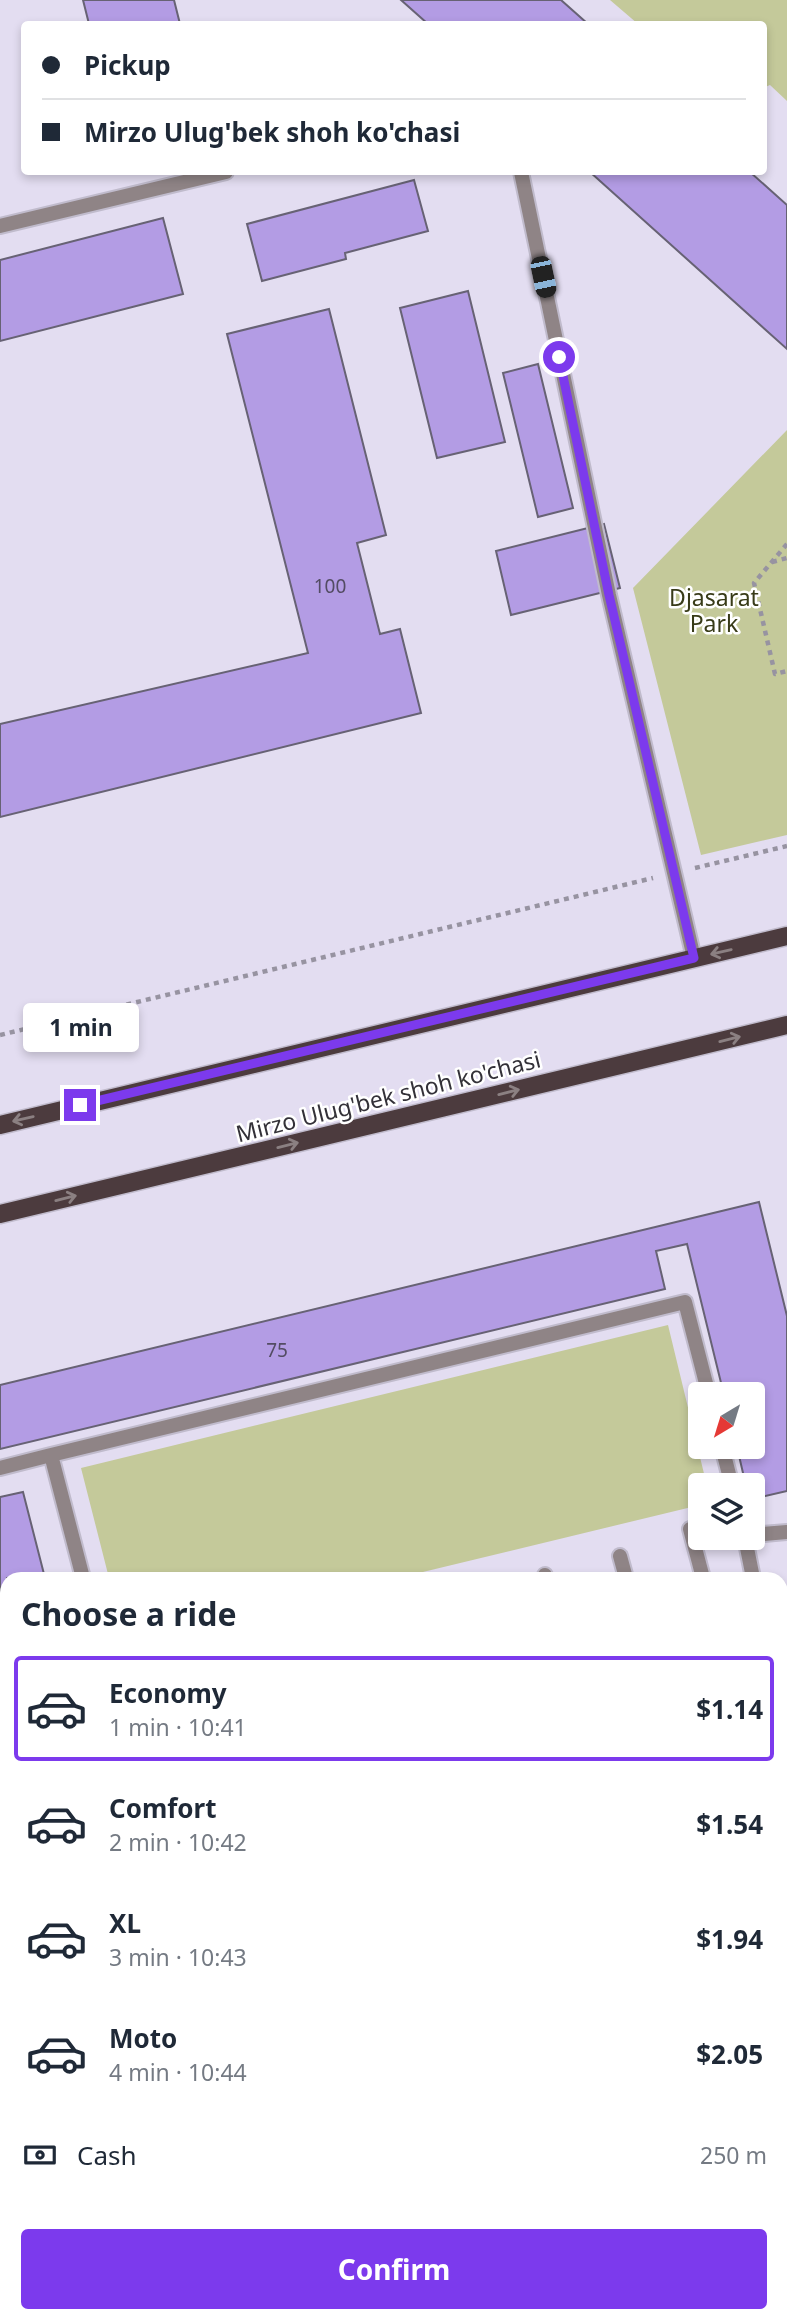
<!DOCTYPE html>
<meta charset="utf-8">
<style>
:root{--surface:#fff;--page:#f2f2f3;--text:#1f2937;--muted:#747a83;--line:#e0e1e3;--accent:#7c3aed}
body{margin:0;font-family:"Noto Sans",sans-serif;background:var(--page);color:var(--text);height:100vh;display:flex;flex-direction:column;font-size:26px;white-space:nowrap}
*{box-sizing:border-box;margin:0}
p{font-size:23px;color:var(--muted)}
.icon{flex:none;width:38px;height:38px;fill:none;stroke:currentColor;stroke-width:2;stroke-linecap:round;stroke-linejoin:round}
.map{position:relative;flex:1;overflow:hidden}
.drawer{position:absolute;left:0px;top:1572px;width:788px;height:751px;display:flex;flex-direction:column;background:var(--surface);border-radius:21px 21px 0 0;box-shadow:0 4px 10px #0003}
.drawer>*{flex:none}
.hud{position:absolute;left:21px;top:21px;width:746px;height:154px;border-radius:7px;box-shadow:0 4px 10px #0003;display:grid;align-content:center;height:154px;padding:0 21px;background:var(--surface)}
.needle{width:46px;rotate:218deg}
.controls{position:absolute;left:688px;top:1382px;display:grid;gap:14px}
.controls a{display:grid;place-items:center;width:77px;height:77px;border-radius:7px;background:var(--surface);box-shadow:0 4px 10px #0003;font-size:35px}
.end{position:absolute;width:32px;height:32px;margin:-16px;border:9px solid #7c3aed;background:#fff;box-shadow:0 0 0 4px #fff}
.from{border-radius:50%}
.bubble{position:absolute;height:49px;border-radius:7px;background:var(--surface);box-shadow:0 4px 10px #0003;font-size:23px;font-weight:700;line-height:49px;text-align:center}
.car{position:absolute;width:21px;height:42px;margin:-21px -10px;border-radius:9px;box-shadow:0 0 5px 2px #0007;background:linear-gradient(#222 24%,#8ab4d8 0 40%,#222 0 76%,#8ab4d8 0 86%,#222 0)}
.hud b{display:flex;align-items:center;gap:24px;height:66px;font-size:26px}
.hud b+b{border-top:2px solid var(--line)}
.hud i{width:18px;height:18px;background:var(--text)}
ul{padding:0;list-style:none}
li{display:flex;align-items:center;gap:21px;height:105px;margin:0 14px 10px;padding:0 7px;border:4px solid transparent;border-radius:7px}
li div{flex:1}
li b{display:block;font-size:26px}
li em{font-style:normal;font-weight:700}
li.active{border-color:var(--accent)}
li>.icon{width:63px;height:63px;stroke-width:1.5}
h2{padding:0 21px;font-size:32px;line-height:84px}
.pay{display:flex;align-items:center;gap:18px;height:77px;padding:0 21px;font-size:26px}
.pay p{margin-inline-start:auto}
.action{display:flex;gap:14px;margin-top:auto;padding:14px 21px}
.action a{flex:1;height:80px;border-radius:7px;background:var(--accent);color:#fff;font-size:28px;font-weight:700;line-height:80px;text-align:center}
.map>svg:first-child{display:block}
.green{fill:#c4c99a}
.building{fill:#b39ce4;stroke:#676274;stroke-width:2}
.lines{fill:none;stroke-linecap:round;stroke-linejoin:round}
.lane-casing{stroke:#c0bbcc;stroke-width:18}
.street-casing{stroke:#c0bbcc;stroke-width:18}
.primary-casing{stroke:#c0bbcc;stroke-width:21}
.path{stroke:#9793a1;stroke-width:4.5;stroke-dasharray:5 5;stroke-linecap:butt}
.lane{stroke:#8f8486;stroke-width:14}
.street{stroke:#8f8486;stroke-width:14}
.primary{stroke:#4c3b3e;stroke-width:18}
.oneway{stroke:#8b8082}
.route{stroke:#7c3aed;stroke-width:9}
.labels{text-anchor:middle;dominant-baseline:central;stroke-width:5;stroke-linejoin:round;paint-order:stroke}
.number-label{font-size:19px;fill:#534c63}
.park-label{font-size:23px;fill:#383b18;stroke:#fff}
.street-label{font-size:23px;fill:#333138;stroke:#fff}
</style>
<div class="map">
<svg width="787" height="2322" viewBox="0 0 787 2322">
<rect width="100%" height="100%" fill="#e3ddf1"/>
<path class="green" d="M610 0H787V101L770 85 763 88V24H638Z
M787 430V835L701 855 633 588Z
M668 1325 707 1486H700V1505L398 1578H109L81 1468Z"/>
<path class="building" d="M83 0H174L180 24H89Z
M401 0H561L588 24H428Z
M590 172H750L787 205V349Z
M414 180 428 231 345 253 346 259 262 281 247 224Z
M163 218 183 294 0 341V260Z
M468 291 505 442 437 458 400 308Z
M329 309 386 535 357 543 380 634 400 629 421 713 0 817V724L308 653 227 334Z
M538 364 573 508 538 517 503 373Z
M604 524 620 588 511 615 496 551Z
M759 1202 787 1316V1491L752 1499V1486H746L737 1447H752V1395H724L687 1244 656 1251 665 1289 0 1449V1385Z
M23 1492 45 1578H7V1675L0 1647V1497Z
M787 1702V1769L780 1771V1703Z
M787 1872V1935L780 1937V1874Z
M787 2194V2238L780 2196Z
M53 2315 55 2322H16Z
M138 2315H151L158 2322H131Z
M294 2315H426L427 2322H295Z
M530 2315H608L609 2322H531Z
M739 2315H773L774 2322H718Z"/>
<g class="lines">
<g class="lane-casing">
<path id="lane" d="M521 172 609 595 694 958
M0 226 226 172
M722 1447 732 1486
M51 1455 685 1302 709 1395
M0 1468 51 1455 83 1578
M690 1529 703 1578
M752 1535 787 1532
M745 1538 753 1578
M620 1556 626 1578
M545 1575 546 1578
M780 1660H787
M780 1827 787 1826
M780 1994 787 1993
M780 2120 787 2119"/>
</g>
<g class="street-casing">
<path id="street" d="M0 2031 7 2061
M78 2315 79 2322
M490 2315 492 2322"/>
</g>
<g class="primary-casing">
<path id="primary" d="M0 1125 787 936
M0 1214 787 1025"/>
</g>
<path class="path" d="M787 544 754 583 775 674 787 671
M772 562 787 558
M695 868 787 846
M0 1035 653 878"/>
<use href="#lane" class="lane"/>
<use href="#street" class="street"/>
<use href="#primary" class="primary"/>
</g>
<defs><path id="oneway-shaft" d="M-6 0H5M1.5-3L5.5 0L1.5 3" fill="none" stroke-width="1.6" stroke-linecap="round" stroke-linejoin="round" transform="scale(1.75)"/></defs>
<g class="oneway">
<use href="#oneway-shaft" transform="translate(721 952) rotate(167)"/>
<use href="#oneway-shaft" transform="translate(730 1039) rotate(-14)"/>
<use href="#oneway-shaft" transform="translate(509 1092) rotate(-14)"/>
<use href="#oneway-shaft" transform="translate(23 1119) rotate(167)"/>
<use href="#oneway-shaft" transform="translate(288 1145) rotate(-14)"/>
<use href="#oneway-shaft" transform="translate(66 1198) rotate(-14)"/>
</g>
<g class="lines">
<path class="route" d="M80 1105 694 958 609 595 559 357"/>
</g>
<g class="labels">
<g class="number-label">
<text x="330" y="586">100</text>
<text x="277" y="1350">75</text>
</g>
<g class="park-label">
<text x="714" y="597">Djasarat<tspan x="714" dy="26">Park</tspan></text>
</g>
<g class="street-label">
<text transform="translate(388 1096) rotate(-14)">Mirzo Ulug'bek shoh ko'chasi</text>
</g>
</g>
</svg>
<div class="controls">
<a><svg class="needle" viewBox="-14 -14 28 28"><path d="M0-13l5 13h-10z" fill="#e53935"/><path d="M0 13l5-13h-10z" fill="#747a83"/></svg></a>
<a><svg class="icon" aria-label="layers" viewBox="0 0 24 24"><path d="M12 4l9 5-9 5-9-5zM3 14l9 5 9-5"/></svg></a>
</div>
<i class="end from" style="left:559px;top:357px"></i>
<i class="end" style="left:80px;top:1105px"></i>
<div class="bubble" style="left:23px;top:1003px;width:116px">1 min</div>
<i class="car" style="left:543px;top:277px;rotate:168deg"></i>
<div class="hud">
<b><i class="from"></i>Pickup</b>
<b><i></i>Mirzo Ulug'bek shoh ko'chasi</b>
</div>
<section class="drawer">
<h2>Choose a ride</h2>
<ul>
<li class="active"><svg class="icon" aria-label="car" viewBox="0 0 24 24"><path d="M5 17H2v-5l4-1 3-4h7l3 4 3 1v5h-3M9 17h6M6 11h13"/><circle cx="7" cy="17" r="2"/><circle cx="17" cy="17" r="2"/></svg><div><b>Economy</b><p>1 min · 10:41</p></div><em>$1.14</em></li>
<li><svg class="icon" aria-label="car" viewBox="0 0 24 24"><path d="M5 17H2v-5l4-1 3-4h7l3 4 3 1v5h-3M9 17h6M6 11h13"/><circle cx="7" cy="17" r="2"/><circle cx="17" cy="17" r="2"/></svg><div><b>Comfort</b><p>2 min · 10:42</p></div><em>$1.54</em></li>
<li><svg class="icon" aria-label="car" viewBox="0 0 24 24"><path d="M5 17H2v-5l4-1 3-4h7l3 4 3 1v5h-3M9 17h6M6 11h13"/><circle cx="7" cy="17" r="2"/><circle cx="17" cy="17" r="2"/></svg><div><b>XL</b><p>3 min · 10:43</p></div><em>$1.94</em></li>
<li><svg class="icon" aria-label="car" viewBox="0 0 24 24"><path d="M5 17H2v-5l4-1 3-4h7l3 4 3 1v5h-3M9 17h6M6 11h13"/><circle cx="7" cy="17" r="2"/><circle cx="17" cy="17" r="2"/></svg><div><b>Moto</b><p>4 min · 10:44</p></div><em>$2.05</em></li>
</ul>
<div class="pay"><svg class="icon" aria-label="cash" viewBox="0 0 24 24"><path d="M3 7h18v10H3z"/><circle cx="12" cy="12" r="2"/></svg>Cash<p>250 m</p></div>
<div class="action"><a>Confirm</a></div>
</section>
</div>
